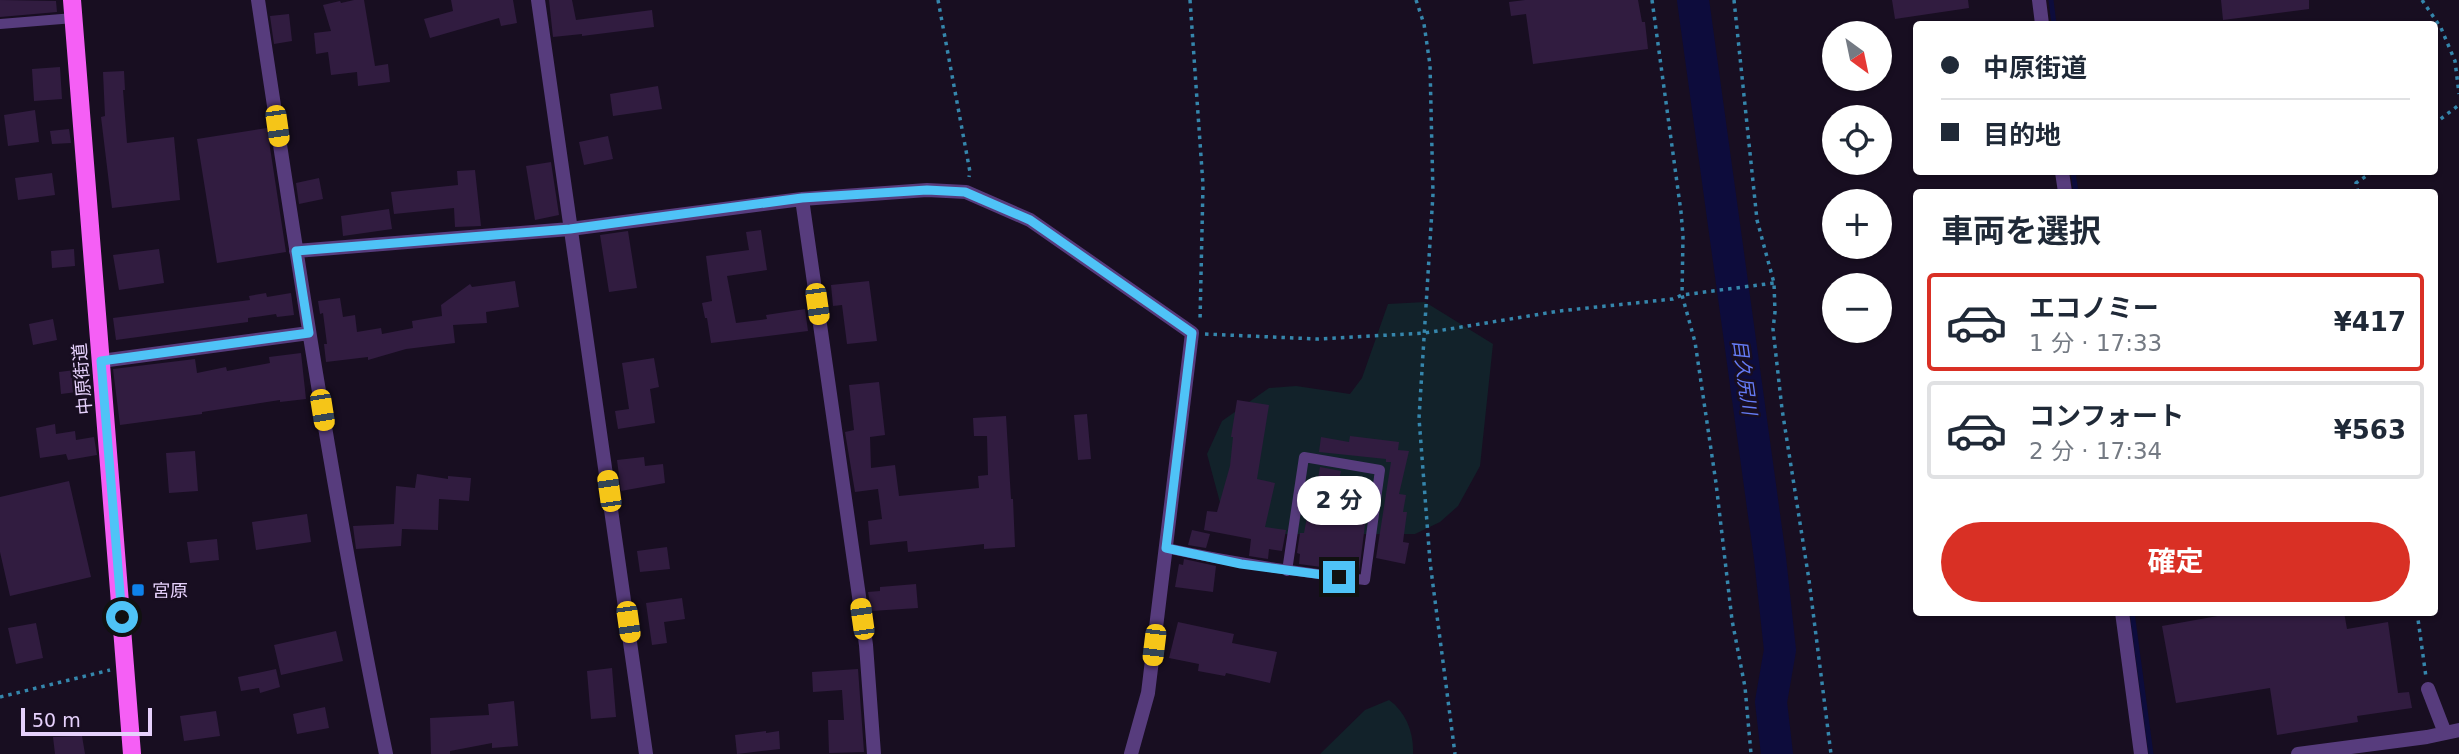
<!DOCTYPE html>
<html lang="ja">
<meta charset="utf-8">
<style>
:root{--surface:#fff;--page:#f6f6f7;--text:#1f2937;--muted:#747a83;--line:#e0e1e3;--accent:#d93025}
body{margin:0;font-family:"DejaVu Sans","Noto Sans JP",sans-serif;background:var(--page);color:var(--text);height:100vh;display:flex;flex-direction:column;font-size:26px;white-space:nowrap}
*{box-sizing:border-box;margin:0}
p{font-size:23px;color:var(--muted)}
.icon{flex:none;width:38px;height:38px;fill:none;stroke:currentColor;stroke-width:2;stroke-linecap:round;stroke-linejoin:round}
.map{position:relative;flex:1;overflow:hidden}
.details{position:absolute;left:1913px;top:189px;width:525px;height:427px;display:flex;flex-direction:column;background:var(--surface);border-radius:7px;box-shadow:0 2px 5px #0004}
.details>*{flex:none}
.hud{position:absolute;left:1913px;top:21px;width:525px;height:154px;border-radius:7px;box-shadow:0 2px 5px #0004;display:grid;align-content:center;height:154px;padding:0 28px;background:var(--surface)}
.needle{width:46px;rotate:147deg}
.tools{position:absolute;left:1822px;top:21px;display:grid;gap:14px}
.tools a{display:grid;place-items:center;width:70px;height:70px;border-radius:50%;background:var(--surface);box-shadow:0 2px 5px #0004;font-size:35px}
.scale{position:absolute;left:21px;bottom:18px;width:131px;box-sizing:border-box;padding-left:7px;border:4px solid #e6d1fc;border-top:0;font-size:19px;line-height:24px;white-space:nowrap;color:#e6d1fc;-webkit-text-stroke:5px #180e21;paint-order:stroke}
.end{position:absolute;width:32px;height:32px;margin:-16px;border:9px solid #4fc3f7;background:#111;box-shadow:0 0 0 4px #111}
.from{border-radius:50%}
.bubble{position:absolute;height:49px;border-radius:24px;background:var(--surface);box-shadow:0 2px 5px #0004;font-size:23px;font-weight:700;line-height:49px;text-align:center}
.car{position:absolute;width:21px;height:42px;margin:-21px -10px;border-radius:9px;box-shadow:0 0 5px 2px #0007;background:linear-gradient(#f5c518 24%,#345 0 40%,#f5c518 0 76%,#345 0 86%,#f5c518 0)}
.hud b{display:flex;align-items:center;gap:24px;height:66px;font-size:26px}
.hud b+b{border-top:2px solid var(--line)}
.hud i{width:18px;height:18px;background:var(--text)}
ul{padding:0;list-style:none}
li{display:flex;align-items:center;gap:21px;height:98px;margin:0 14px 10px;padding:0 14px;border:4px solid var(--line);border-radius:7px}
li div{flex:1}
li b{display:block;font-size:26px}
li em{font-style:normal;font-weight:700}
li.current{border-color:var(--accent)}
li>.icon{width:63px;height:63px;stroke-width:1.5}
h2{padding:0 28px;font-size:32px;line-height:84px}
.button{display:flex;gap:14px;margin-top:auto;padding:14px 28px}
.button a{flex:1;height:80px;border-radius:42px;background:var(--accent);color:#fff;font-size:28px;font-weight:700;line-height:80px;text-align:center}
.map>svg:first-child{display:block}
.green{fill:#12222a}
.lines{fill:none;stroke-linecap:round;stroke-linejoin:round}
.stream{stroke:#0d0c3c;stroke-width:5}
.river{stroke:#0d0c3c;stroke-width:32}
.building{fill:#311c40}
.path{stroke:#3586ac;stroke-width:3.5;stroke-dasharray:3.5 5;stroke-linecap:butt}
.service{stroke:#573c7d;stroke-width:10}
.minor{stroke:#573c7d;stroke-width:14}
.primary{stroke:#f55ff5;stroke-width:18}
.route{stroke:#4fc3f7;stroke-width:9}
.poi-dot{fill:#0e82eb;stroke:#180e21;stroke-width:2.5}
.labels{text-anchor:middle;dominant-baseline:central;stroke-width:5;stroke-linejoin:round;paint-order:stroke}
.street-label{font-size:18px;fill:#e6d1fc;stroke:#180e21}
.poi-label{font-size:18px;fill:#e6d1fc;stroke:#180e21;text-anchor:start}
.water-label{font-size:19px;font-style:italic;fill:#657cf6;stroke:#180e21}
</style>
<div class="map">
<svg width="2459" height="754" viewBox="0 0 2459 754">
<rect width="100%" height="100%" fill="#180e21"/>
<path class="green" d="M1425 302 1493 344 1480 466 1458 506 1440 522 1415 534H1270L1225 521 1207 454 1222 421 1269 388 1296 386 1350 394 1362 378 1388 304Z
M1389 700C1406 712 1414 733 1413 754H1320L1365 710Z"/>
<g class="lines">
<path class="stream" d="M2051 0 2054 24
M2073 172 2076 192
M2132 612 2151 754"/>
<path class="river" d="M1693 0 1770 558 1780 650 1771 702 1777 754"/>
</g>
<path class="building" d="M0 0 56 1 57 12 0 17Z
M354 0H364L375 66 388 64 390 82 358 86 357 72 331 75 328 52 316 54 314 33 331 31 323 5 340 1 341 3Z
M451 0H513L517 23 501 26 499 18 430 38 424 19 453 11Z
M549 0H572L576 20 652 10 654 27 582 36V34L553 37Z
M1525 0H1638L1642 22H1645L1648 49 1533 64 1526 14 1511 16 1509 2Z
M1892 0H1968L1969 8 1895 19Z
M2221 0H2309V9L2223 20Z
M289 14 292 41 274 44 270 16Z
M60 67 62 99 34 101 32 69Z
M124 71 125 90H123L127 143 174 137 180 200 112 208 101 117 105 116 103 72Z
M658 86 662 109 613 116 610 94Z
M35 110 39 142 8 146 4 115Z
M267 128 286 252 217 263 197 139Z
M69 129 71 143 52 144 50 131Z
M608 136 613 159 584 165 579 142Z
M551 162 559 215 535 220 526 166Z
M475 170 481 226 455 227 454 208 394 214 391 192 458 185 457 171Z
M52 173 55 195 18 200 15 178Z
M319 178 323 199 299 204 296 183Z
M389 209 392 229 343 236 341 216Z
M761 230 767 270 727 276 736 323 767 319 766 315 805 309 808 331 711 343 707 318H705L702 303 712 301 706 256 749 250 746 232Z
M628 231 637 288 609 292 600 235Z
M74 249 75 266 52 268 51 251Z
M159 249 164 283 119 290 113 255Z
M515 281 519 307 486 312 487 323 453 325 455 343 406 349 368 360V357L326 362 324 344H327L323 313 320 314 318 301 340 298 343 317 355 315 357 332 381 328 382 334 413 328 412 321 442 316 441 305 470 284 472 287Z
M869 281 877 341 847 344 842 305 833 306 831 285Z
M266 293 267 297 291 293 294 315 277 317 276 314 248 318V322L116 340 113 318 250 300 249 296Z
M53 319 57 340 33 345 29 324Z
M301 353 306 399 280 402V400L202 412V414L120 425 113 369 195 359 197 373 226 367 227 371 270 363 269 357Z
M654 358 659 387 650 389 655 423 618 429 615 411 629 409 622 363Z
M83 369 85 391 61 394 59 372Z
M879 382 885 435 870 437 871 468 895 465 899 496 979 488 978 476 988 475 987 436H974L973 418 1006 416 1011 499H1013L1015 547 984 549V544L908 552 907 541 870 545 868 521 882 519 878 489 855 492 845 432 854 430 849 385Z
M1237 400 1269 405 1257 479 1275 483 1265 527 1286 530 1282 551 1269 549 1268 559 1249 556 1251 539 1204 530 1207 511 1217 512 1230 466 1233 437H1231Z
M1087 414 1091 459 1078 460 1074 415Z
M55 424 56 434 75 431 76 440 94 437 97 455 68 460 66 454 40 458 36 428Z
M1350 436 1399 442 1398 450 1409 451 1399 494 1406 495 1403 512H1407L1403 542 1409 543 1405 564 1376 558 1391 462H1386V459L1319 452 1321 437 1349 442Z
M195 451 198 491 169 493 166 453Z
M644 457 645 466 663 464 665 483 621 491 617 460Z
M1320 467 1341 471 1333 508 1367 509 1359 572 1299 564 1300 554 1297 553 1300 533H1304L1310 501 1314 502Z
M417 474 448 479V476L471 478 469 501 439 499 438 530 402 529 401 546 356 549 353 526 394 524 396 486 415 488Z
M69 481 91 577 10 596 0 552V497Z
M307 514 311 542 256 550 252 522Z
M1192 530 1210 534 1206 548 1188 545Z
M217 539 219 560 190 563 187 542Z
M667 547 670 569 640 572 637 551Z
M1184 559 1216 566 1213 592 1175 587 1179 564 1183 565Z
M916 584 918 608 871 611 868 592 880 591V587Z
M682 598 685 619 664 622 667 643 652 645 646 603Z
M2240 612H2344L2347 629 2388 622 2398 693 2409 692 2412 708 2357 716 2358 722 2277 735 2270 688 2176 703 2162 626Z
M1178 622 1234 634 1232 643 1277 652 1270 683 1226 673 1225 676 1198 671 1199 664 1169 658Z
M36 623 43 658 16 664 8 628Z
M336 631 343 661 281 675 274 645Z
M612 668 616 717 591 719 587 671Z
M276 669 280 687 260 693 259 688 241 691 238 677Z
M858 669 864 752 829 753 828 720H844L842 690 813 692 812 672Z
M514 701 518 746 492 748V743L450 751V754H431L430 718 489 715 488 704Z
M325 707 329 728 297 734 293 714Z
M216 711 220 736 184 741 180 716Z
M766 731V733L779 731 780 749 737 754 735 735Z
M82 736 85 754H55L53 737Z"/>
<g class="lines">
<path class="path" d="M938 0 970 172 969 177
M1190 0 1203 185 1200 321
M1416 0 1424 24 1430 65 1433 194 1419 418 1430 562 1455 754
M1652 0 1681 212 1683 236 1682 295 1695 342 1701 382 1716 483 1732 620 1745 687 1751 754
M1734 0 1757 220 1774 283 1775 312 1773 329 1782 409 1809 580 1831 754
M2422 0 2441 28 2455 61 2459 94
M2434 124 2459 105
M2358 192 2356 183 2372 172
M1205 334 1318 339 1425 333 1559 311 1673 299 1682 295 1774 283
M2417 612 2426 677
M0 697 110 670"/>
<path class="service" d="M0 24 74 18
M1166 548C1232 562 1298 572 1365 580L1380 470 1304 457 1287 571"/>
<path class="minor" d="M258 0C296 252 334 504 386 754
M538 0 646 754
M2039 0 2042 24
M2062 172 2065 192
M802 199 866 645 874 754
M296 251 570 229 802 199 927 190 966 192 1030 220 1192 333 1148 693 1131 754
M101 361 309 333
M2122 612 2141 754
M2428 689 2445 733
M2298 754 2427 737 2459 730"/>
<path class="primary" d="M72 0 132 754"/>
</g>
<g class="lines">
<path class="route" d="M122 617 101 361 309 333 296 251 570 229 802 198 927 190 965 192 1030 220 1192 333 1166 548 1241 564 1339 577"/>
</g>
<rect class="poi-dot" x="131" y="583" width="14" height="14" rx="3.5"/>
<g class="labels">
<g class="street-label">
<text transform="translate(82 379) rotate(-95)">中原街道</text>
</g>
<g class="poi-label">
<text x="152" y="590">宮原</text>
</g>
<g class="water-label">
<text transform="translate(1745 377) rotate(82)">目久尻川</text>
</g>
</g>
</svg>
<div class="tools">
<a><svg class="needle" viewBox="-14 -14 28 28"><path d="M0-13l5 13h-10z" fill="#e53935"/><path d="M0 13l5-13h-10z" fill="#747a83"/></svg></a>
<a><svg class="icon" aria-label="locate" viewBox="0 0 24 24"><circle cx="12" cy="12" r="6"/><path d="M12 2v4M12 18v4M2 12h4M18 12h4"/></svg></a>
<a>+</a>
<a>−</a>
</div>
<div class="scale">50 m</div>
<i class="end from" style="left:122px;top:617px"></i>
<i class="end" style="left:1339px;top:577px"></i>
<div class="bubble" style="left:1297px;top:476px;width:84px">2 分</div>
<i class="car" style="left:277px;top:126px;rotate:172deg"></i>
<i class="car" style="left:817px;top:304px;rotate:172deg"></i>
<i class="car" style="left:322px;top:410px;rotate:171deg"></i>
<i class="car" style="left:609px;top:491px;rotate:352deg"></i>
<i class="car" style="left:862px;top:619px;rotate:352deg"></i>
<i class="car" style="left:628px;top:622px;rotate:172deg"></i>
<i class="car" style="left:1154px;top:645px;rotate:187deg"></i>
<div class="hud">
<b><i class="from"></i>中原街道</b>
<b><i></i>目的地</b>
</div>
<section class="details">
<h2>車両を選択</h2>
<ul>
<li class="current"><svg class="icon" aria-label="car" viewBox="0 0 24 24"><path d="M5 17H2v-5l4-1 3-4h7l3 4 3 1v5h-3M9 17h6M6 11h13"/><circle cx="7" cy="17" r="2"/><circle cx="17" cy="17" r="2"/></svg><div><b>エコノミー</b><p>1 分 · 17:33</p></div><em>¥417</em></li>
<li><svg class="icon" aria-label="car" viewBox="0 0 24 24"><path d="M5 17H2v-5l4-1 3-4h7l3 4 3 1v5h-3M9 17h6M6 11h13"/><circle cx="7" cy="17" r="2"/><circle cx="17" cy="17" r="2"/></svg><div><b>コンフォート</b><p>2 分 · 17:34</p></div><em>¥563</em></li>
</ul>
<div class="button"><a>確定</a></div>
</section>
</div>
